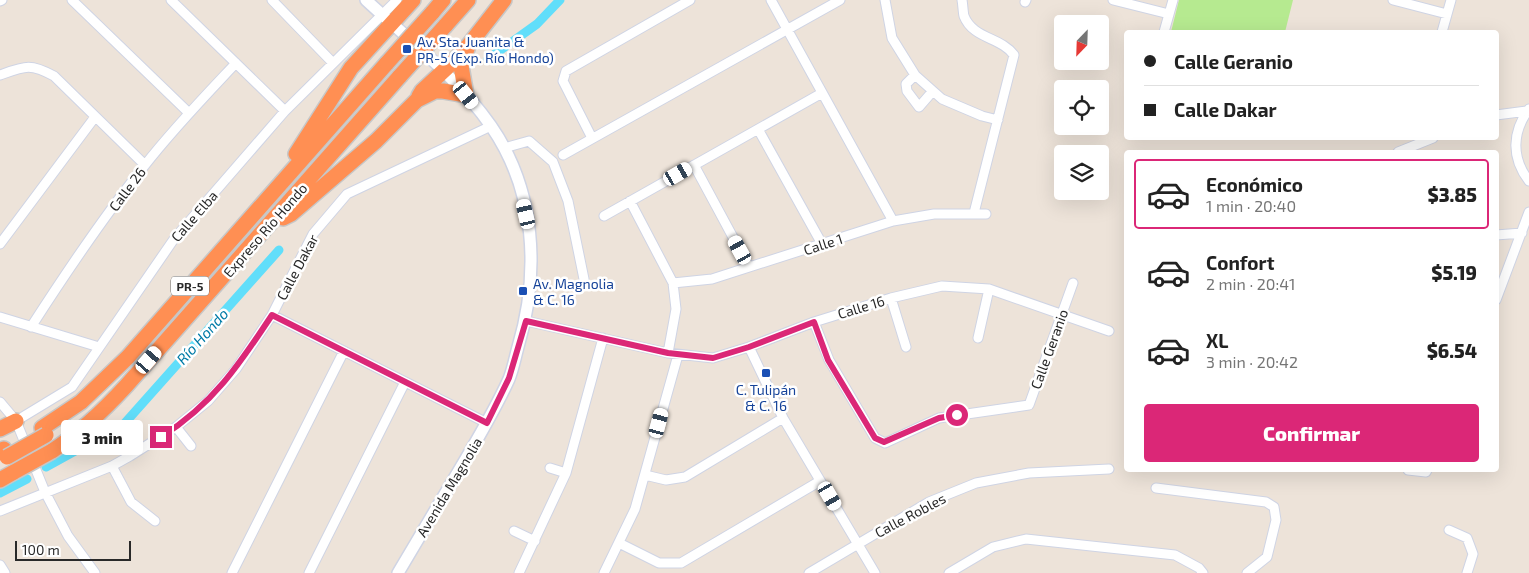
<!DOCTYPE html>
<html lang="es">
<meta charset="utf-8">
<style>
:root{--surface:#fff;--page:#f2f2f2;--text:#222;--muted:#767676;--line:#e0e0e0;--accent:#db2777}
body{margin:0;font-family:"Exo 2",sans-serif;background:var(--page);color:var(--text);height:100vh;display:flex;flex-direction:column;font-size:19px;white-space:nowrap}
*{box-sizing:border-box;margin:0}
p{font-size:16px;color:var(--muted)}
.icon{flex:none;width:28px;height:28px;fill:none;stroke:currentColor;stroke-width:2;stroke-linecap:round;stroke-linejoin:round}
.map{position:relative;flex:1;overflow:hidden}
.sheet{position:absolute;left:1124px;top:150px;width:375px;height:322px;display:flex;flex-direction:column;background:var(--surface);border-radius:5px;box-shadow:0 5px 20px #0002}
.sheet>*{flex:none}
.top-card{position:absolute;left:1124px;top:30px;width:375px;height:110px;border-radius:5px;box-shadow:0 5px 20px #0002;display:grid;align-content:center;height:110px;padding:0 20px;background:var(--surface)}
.needle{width:32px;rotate:203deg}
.controls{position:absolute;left:1054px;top:15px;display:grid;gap:10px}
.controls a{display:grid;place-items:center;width:55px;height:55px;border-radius:5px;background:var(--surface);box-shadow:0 5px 20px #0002;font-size:25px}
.scale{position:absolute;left:15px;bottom:12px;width:116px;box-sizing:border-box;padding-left:5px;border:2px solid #292929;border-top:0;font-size:14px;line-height:18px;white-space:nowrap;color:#292929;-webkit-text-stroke:4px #fff;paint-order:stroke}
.end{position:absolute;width:22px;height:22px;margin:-11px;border:6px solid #db2777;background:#fff;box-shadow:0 0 0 2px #fff}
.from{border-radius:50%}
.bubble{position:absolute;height:35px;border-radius:5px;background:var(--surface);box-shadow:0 5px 20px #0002;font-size:16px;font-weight:800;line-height:35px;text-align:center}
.car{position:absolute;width:15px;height:30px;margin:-15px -8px;border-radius:6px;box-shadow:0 0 4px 1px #0007;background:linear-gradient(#fff 24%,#345 0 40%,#fff 0 76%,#345 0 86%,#fff 0)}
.top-card b{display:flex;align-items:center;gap:18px;height:48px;font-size:19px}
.top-card b+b{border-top:1px solid var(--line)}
.top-card i{width:12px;height:12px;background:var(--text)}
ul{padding:9px 0 0;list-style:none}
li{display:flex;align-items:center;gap:15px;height:70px;margin:0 10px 8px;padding:0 10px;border:2px solid transparent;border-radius:5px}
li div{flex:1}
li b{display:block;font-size:19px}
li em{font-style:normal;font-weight:800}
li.active{border-color:var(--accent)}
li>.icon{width:45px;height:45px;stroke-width:1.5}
.cta{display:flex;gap:10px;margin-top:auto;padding:10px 20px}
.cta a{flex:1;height:58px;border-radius:5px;background:var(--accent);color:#fff;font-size:20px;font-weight:800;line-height:58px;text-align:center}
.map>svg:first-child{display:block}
.green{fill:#b6ea90}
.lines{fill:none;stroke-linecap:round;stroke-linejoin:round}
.canal{stroke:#61defa;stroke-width:9}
.street-casing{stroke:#cfd4e4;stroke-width:11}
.secondary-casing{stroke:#cfd4e4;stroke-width:14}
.highway-casing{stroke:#c7c7c7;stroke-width:18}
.street{stroke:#fff;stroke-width:9}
.secondary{stroke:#fff;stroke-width:11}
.highway{stroke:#ff8f53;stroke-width:15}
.highway-bridge-casing{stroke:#c7c7c7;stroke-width:18;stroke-linecap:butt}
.highway-bridge{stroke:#ff8f53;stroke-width:15}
.route{stroke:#db2777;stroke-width:6}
.transit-dot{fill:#1a4fb4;stroke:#fff;stroke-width:2}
.labels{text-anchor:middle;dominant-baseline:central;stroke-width:5;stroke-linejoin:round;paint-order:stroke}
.shield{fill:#fff;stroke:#696969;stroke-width:1}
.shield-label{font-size:12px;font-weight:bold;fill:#292929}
.transit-label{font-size:14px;fill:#164399;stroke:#fff;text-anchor:start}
.street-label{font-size:14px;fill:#292929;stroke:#fff}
.water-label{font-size:15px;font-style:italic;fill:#007ba7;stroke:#fff}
</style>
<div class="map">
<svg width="1529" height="573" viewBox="0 0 1529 573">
<rect width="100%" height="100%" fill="#ede3d9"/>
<path class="green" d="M1179 0H1293L1285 32H1171Z"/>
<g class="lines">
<path class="canal" d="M488 59 537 24 560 0
M46 467 124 424 279 250
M0 493 27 479"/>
<g class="street-casing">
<path id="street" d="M72 0 189 113
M171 0 285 111
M272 0 333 63
M771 0 893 221
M885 0 892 38 915 75 942 99 982 116 998 120
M962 0C963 5 963 12 964 16 973 39 1001 37 1014 55L974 213
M1113 0 1169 14
M1393 0 1447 14
M0 1 2 0
M1025 2 1026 0
M1164 32 1173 0
M1442 32 1451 0
M0 75C25 66 30 63 54 76L145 165
M915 75 906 84 907 91 919 107 932 92
M1529 109C1512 132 1511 158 1529 181
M1496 115 1527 111
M758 129 822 244
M592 138 563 81 566 71 690 0
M504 148 529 141 553 162 568 201 584 279
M1398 152 1433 138
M563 155 840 0
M694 165 749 267
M630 201 673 283 676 309 668 353
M604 216 822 93
M1496 235 1522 233
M0 244 95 117
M673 283 712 279 893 221 934 214H986
M891 298 906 347
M1496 300 1529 212
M272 315 487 423
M0 317 99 347
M526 321 668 353 713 358 749 347 814 322 891 298 942 286 989 289 1109 331
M814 322 829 360 875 438 885 443 939 418 1029 405 1073 283
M31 327C67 271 104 216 145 165 173 129 205 96 236 63
M978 338 989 289
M749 347 783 418 875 573
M0 402 16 421 45 492 68 536 95 573
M16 421 72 387 174 239 285 111 397 0
M176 427 191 446
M112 466 131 502 155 521
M550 468 566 473
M1408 470 1426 472 1427 470
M645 475 666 480 685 477 783 418
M1156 488 1266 502 1274 507 1276 520 1267 557 1247 573
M0 511 112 466 130 456 176 427 208 401 236 369 272 315 313 234 347 194 491 126
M1449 530 1467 538 1473 554 1467 573
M514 531 535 541
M619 543 659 563H681L820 481
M0 565 5 573
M232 573 344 351
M309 573 405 382
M519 573 566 473 603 338
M604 573 635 509 678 355
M809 573 929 502 976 483 1029 473 1109 469
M949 573 993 547 1026 539 1175 555 1199 568 1203 573"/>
</g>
<g class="secondary-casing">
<path id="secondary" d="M366 0C409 40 457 77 491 126 536 191 540 273 518 347 515 358 513 369 509 379 494 412 476 442 458 472 438 506 418 539 398 573"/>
</g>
<g class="highway-casing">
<path id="highway" d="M432 13 443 0
M445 26 468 0
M419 96 422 91 453 62 468 46 504 0
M296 154 351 68 413 0
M283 218 291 214 376 141 417 100 435 91H443L466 95 461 66 468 46
M42 428 81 402 128 357 387 63
M0 429 16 421
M0 451 4 449
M52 451C80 433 103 411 126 386L400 76
M0 480 14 472"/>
</g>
<use href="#street" class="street"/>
<use href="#secondary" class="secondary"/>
<use href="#highway" class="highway"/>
<g class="highway-bridge-casing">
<path id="highway-bridge" d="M387 63 432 13
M400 76 445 26
M7 457 46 435
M14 472 52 451"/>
</g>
<use href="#highway-bridge" class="highway-bridge"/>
</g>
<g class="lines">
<path class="route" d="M161 437C213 404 239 365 272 315L487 423 509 378 526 321 668 353 713 358 749 347 814 322 828 360 875 438 884 442 939 418 957 415"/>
</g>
<g class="transit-dot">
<rect x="402" y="44" width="10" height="10" rx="2.5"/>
<rect x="518" y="286" width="10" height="10" rx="2.5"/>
<rect x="761" y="368" width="10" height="10" rx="2.5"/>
</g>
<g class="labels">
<rect class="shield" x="171" y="276.5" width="38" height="19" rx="4"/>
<g class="shield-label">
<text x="190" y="286">PR-5</text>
</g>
<g class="transit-label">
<text x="417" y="41">Av. Sta. Juanita &amp;<tspan x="417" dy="16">PR-5 (Exp. Río Hondo)</tspan></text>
<text x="533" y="283">Av. Magnolia<tspan x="533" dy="16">&amp; C. 16</tspan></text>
<text x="766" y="389" text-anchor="middle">C. Tulipán<tspan x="766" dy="16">&amp; C. 16</tspan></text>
</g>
<g class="street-label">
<text transform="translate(127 189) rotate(-53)">Calle 26</text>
<text transform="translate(194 216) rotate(-49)">Calle Elba</text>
<text transform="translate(265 230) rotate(-49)">Expreso Río Hondo</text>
<text transform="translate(823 244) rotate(-18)">Calle 1</text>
<text transform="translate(297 267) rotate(-62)">Calle Dakar</text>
<text transform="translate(861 307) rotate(-17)">Calle 16</text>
<text transform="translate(1049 349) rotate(-70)">Calle Geranio</text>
<text transform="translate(449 487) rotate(-59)">Avenida Magnolia</text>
<text transform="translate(910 515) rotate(-28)">Calle Robles</text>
</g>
<g class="water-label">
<text transform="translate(202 336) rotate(-48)">Río Hondo</text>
</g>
</g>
</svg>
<div class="controls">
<a><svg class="needle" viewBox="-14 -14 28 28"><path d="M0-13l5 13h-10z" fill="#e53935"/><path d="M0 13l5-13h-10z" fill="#767676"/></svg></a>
<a><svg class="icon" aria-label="locate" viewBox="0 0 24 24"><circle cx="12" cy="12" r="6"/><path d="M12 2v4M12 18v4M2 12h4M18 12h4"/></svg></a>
<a><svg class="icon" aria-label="layers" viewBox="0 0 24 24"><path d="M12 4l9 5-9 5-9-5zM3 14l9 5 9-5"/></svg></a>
</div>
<div class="scale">100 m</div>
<i class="end from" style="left:957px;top:415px"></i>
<i class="end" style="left:161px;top:437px"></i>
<div class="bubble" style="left:61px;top:420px;width:82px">3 min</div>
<i class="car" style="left:466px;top:95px;rotate:141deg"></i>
<i class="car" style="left:678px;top:174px;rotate:60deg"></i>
<i class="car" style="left:526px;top:214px;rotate:347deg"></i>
<i class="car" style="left:740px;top:250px;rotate:331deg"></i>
<i class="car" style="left:149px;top:360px;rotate:41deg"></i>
<i class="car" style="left:659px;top:423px;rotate:15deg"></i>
<i class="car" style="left:830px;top:496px;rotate:150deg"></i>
<div class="top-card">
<b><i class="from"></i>Calle Geranio</b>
<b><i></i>Calle Dakar</b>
</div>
<section class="sheet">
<ul>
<li class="active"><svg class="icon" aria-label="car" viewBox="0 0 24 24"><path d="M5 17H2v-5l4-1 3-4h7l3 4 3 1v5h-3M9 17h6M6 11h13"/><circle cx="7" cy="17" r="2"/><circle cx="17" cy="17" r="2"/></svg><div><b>Económico</b><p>1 min · 20:40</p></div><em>$3.85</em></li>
<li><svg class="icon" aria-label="car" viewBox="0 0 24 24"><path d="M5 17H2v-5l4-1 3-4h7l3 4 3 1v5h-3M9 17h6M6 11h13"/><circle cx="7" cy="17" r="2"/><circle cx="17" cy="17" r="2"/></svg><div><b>Confort</b><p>2 min · 20:41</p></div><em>$5.19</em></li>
<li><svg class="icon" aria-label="car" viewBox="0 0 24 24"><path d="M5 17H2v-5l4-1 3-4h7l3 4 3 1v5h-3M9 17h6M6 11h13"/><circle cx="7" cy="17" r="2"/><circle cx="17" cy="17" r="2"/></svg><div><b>XL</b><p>3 min · 20:42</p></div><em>$6.54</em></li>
</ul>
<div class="cta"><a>Confirmar</a></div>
</section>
</div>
